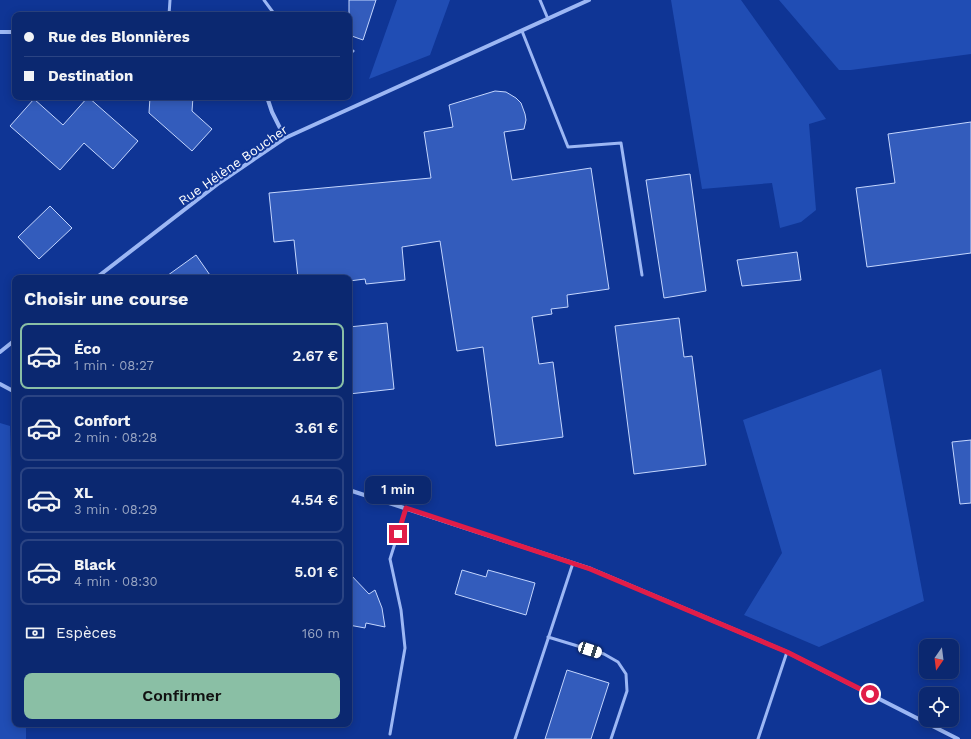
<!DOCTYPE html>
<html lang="fr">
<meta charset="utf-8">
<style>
:root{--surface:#0b2870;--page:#143075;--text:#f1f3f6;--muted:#9aa6c3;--line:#2b4483;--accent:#8abfa5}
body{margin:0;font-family:"Work Sans",sans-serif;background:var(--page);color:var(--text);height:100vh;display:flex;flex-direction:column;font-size:15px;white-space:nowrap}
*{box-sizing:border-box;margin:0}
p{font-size:13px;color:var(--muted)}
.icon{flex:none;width:22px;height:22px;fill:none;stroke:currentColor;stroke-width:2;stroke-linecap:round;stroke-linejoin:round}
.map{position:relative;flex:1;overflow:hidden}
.panel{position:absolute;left:12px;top:275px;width:340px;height:452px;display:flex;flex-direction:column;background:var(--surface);border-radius:8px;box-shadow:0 2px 10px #0003,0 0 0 1px var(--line)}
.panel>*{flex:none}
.top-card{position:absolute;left:12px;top:12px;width:340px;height:88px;border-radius:8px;box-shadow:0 2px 10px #0003,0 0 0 1px var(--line);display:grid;align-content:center;height:88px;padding:0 12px;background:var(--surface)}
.needle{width:26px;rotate:194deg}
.controls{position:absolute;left:919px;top:639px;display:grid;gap:8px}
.controls a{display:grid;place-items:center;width:40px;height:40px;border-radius:8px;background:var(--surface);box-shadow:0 2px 10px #0003,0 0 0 1px var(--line);font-size:20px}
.end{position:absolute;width:18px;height:18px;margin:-9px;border:5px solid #e11d48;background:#fff;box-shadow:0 0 0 2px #fff}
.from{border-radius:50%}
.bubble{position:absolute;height:28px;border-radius:8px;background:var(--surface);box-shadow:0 2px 10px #0003,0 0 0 1px var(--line);font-size:13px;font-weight:600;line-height:28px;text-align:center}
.car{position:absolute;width:12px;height:24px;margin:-12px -6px;border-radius:5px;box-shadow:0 0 3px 1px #0007;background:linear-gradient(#fff 24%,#345 0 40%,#fff 0 76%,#345 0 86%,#fff 0)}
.top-card b{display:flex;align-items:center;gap:14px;height:38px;font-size:15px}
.top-card b+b{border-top:1px solid var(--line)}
.top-card i{width:10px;height:10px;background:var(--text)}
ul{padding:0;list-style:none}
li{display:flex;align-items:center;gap:12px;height:66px;margin:0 8px 6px;padding:0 4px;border:2px solid var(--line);border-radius:8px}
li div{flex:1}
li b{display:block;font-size:15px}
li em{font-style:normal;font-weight:600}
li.selected{border-color:var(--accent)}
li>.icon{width:36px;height:36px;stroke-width:1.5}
h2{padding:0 12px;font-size:18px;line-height:48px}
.pay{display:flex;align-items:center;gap:10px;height:44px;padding:0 12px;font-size:15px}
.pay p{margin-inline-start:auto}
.cta{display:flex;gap:8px;margin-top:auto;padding:8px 12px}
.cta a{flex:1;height:46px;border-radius:8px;background:var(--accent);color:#111;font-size:16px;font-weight:600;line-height:46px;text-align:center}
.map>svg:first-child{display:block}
.green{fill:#204db4}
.building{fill:#335cbc;stroke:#c4d6fe}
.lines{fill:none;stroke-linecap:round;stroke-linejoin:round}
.lane{stroke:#9cb7f4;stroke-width:3}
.street{stroke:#9cb7f4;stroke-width:4}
.route{stroke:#e11d48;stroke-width:5}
.labels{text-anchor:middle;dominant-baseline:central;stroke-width:4;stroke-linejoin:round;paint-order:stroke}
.street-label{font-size:13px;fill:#fff;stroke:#0f3595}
</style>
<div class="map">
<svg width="971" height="739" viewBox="0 0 971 739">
<rect width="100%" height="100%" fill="#0f3595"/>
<path class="green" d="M397 0H450L430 55 369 79Z
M671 0H741L826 119 809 124 816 210 801 222 780 228 772 183 702 189Z
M779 0H971V54L851 70H839Z
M881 369 924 601 819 647 744 615 782 553 743 420Z
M0 423 10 426 13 546H15V724H26V739H0Z"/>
<path class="building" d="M349 0H376L363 40 349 35Z
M495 91 506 92 516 98 521 103 525 114 526 120 524 129 504 132 512 180 591 168 609 289 567 295 568 307 551 309 552 314 532 317 539 364 553 362 563 437 496 446 483 347 457 351 440 241 402 247 405 280 366 284 365 279 349 281V278H298L294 240 274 242 269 193 431 178 424 132 453 127 449 105Z
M88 97 138 141 113 169 84 143 60 170 10 126 34 99 63 125Z
M150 97H193L192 111 212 129 192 151 149 113Z
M971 122V253L867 267 856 188 895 183 888 134Z
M690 174 706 291 664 298 646 180Z
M50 206 72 228 39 259 18 237Z
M797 252 801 280 742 286 737 260Z
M196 255 212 278H164Z
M679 318 684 357 692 356 706 465 634 474 615 326Z
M387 323 394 389 349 394V327Z
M971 440V503L960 504 952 442Z
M462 570 486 577 488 570 535 583 526 615 455 594Z
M349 573 369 594 375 590 382 608 385 627 366 623 365 628 349 625Z
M567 670 609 683 591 739H545Z"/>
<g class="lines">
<path class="lane" d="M264 0 275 15
M540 0 548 19
M169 15 170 0
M522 31 568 147 621 143 642 275
M349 49 353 51
M548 637 604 654 618 662 626 674 627 691 611 739
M390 734 405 648 401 610 390 559 406 508
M515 739 573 563
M758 739 787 652"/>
<path class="street" d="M0 32H15
M267 97 272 112 285 138
M96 278 219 183 285 138 589 0
M0 352 15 340
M0 384 15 392
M349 490 591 569 787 652 958 739"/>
</g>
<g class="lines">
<path class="route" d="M398 534 406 508 590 569 787 652 870 694"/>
</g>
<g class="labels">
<g class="street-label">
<text transform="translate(233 165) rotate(-35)">Rue Hélène Boucher</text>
</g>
</g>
</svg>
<div class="controls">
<a><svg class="needle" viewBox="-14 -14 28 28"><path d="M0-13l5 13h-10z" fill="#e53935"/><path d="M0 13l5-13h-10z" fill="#9aa6c3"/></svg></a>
<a><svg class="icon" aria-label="locate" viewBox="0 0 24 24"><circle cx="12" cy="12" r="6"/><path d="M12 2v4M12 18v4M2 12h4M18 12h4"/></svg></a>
</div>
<i class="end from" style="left:870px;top:694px"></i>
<i class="end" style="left:398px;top:534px"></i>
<div class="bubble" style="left:365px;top:476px;width:66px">1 min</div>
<i class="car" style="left:590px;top:650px;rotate:108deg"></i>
<div class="top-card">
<b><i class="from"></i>Rue des Blonnières</b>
<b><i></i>Destination</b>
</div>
<section class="panel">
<h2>Choisir une course</h2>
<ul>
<li class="selected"><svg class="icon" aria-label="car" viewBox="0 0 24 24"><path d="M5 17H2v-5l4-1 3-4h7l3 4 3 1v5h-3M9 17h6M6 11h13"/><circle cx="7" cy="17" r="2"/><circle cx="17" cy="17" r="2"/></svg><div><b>Éco</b><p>1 min · 08:27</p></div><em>2.67 €</em></li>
<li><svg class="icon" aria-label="car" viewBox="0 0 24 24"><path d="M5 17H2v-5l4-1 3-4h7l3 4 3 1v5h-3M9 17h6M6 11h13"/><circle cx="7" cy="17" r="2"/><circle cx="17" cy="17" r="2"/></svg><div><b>Confort</b><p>2 min · 08:28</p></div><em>3.61 €</em></li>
<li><svg class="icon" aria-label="car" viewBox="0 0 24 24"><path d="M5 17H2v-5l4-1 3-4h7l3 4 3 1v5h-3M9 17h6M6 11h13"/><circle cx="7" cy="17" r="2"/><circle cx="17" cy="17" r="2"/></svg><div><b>XL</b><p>3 min · 08:29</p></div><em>4.54 €</em></li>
<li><svg class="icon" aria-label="car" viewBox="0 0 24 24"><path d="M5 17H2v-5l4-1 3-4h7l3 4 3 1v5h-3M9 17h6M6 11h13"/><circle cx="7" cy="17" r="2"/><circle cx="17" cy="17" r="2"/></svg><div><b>Black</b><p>4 min · 08:30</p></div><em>5.01 €</em></li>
</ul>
<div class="pay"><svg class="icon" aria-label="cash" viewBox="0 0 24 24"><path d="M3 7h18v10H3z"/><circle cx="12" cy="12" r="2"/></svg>Espèces<p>160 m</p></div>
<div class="cta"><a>Confirmer</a></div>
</section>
</div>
